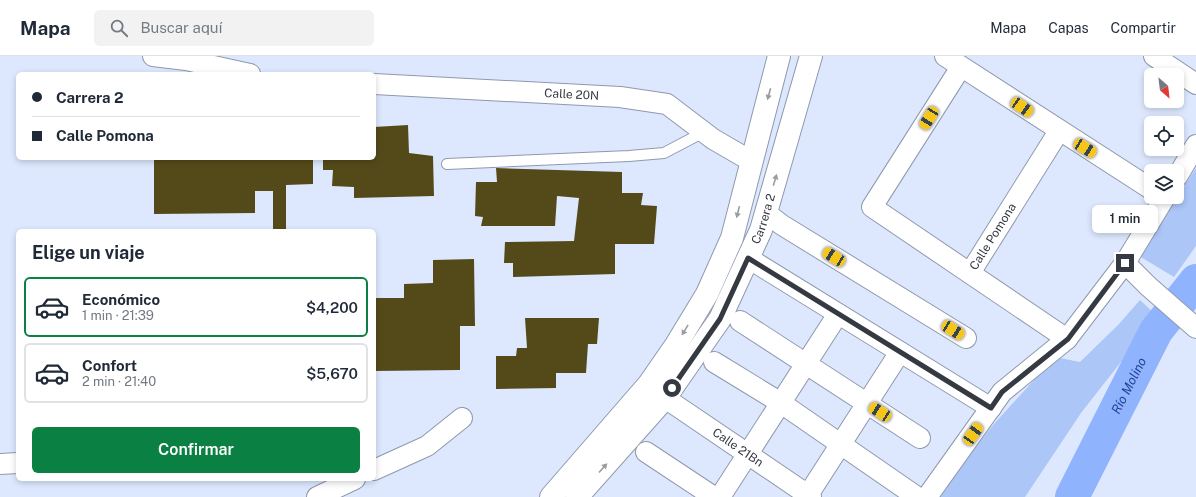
<!DOCTYPE html>
<html lang="es">
<meta charset="utf-8">
<style>
:root{--surface:#fff;--page:#f2f2f3;--text:#1f2937;--muted:#747a83;--line:#e0e1e3;--accent:#0b8043}
body{margin:0;font-family:"Public Sans",sans-serif;background:var(--page);color:var(--text);height:100vh;display:flex;flex-direction:column;font-size:15px;white-space:nowrap}
*{box-sizing:border-box;margin:0}
p{font-size:13px;color:var(--muted)}
.icon{flex:none;width:22px;height:22px;fill:none;stroke:currentColor;stroke-width:2;stroke-linecap:round;stroke-linejoin:round}
.map{position:relative;flex:1;overflow:hidden}
.sheet{position:absolute;left:16px;top:173px;width:360px;height:252px;display:flex;flex-direction:column;background:var(--surface);border-radius:6px;box-shadow:0 2px 6px #0003}
.sheet>*{flex:none}
.banner{position:absolute;left:16px;top:16px;width:360px;height:88px;border-radius:6px;box-shadow:0 2px 6px #0003;display:grid;align-content:center;height:88px;padding:0 16px;background:var(--surface)}
.needle{width:26px;rotate:152deg}
.tools{position:absolute;left:1144px;top:12px;display:grid;gap:8px}
.tools a{display:grid;place-items:center;width:40px;height:40px;border-radius:6px;background:var(--surface);box-shadow:0 2px 6px #0003;font-size:20px}
.end{position:absolute;width:18px;height:18px;margin:-9px;border:5px solid #353941;background:#fff;box-shadow:0 0 0 2px #fff}
.from{border-radius:50%}
.bubble{position:absolute;height:28px;border-radius:6px;background:var(--surface);box-shadow:0 2px 6px #0003;font-size:13px;font-weight:600;line-height:28px;text-align:center}
.car{position:absolute;width:12px;height:24px;margin:-12px -6px;border-radius:5px;box-shadow:0 0 3px 1px #0007;background:linear-gradient(#f5c518 24%,#345 0 40%,#f5c518 0 76%,#345 0 86%,#f5c518 0)}
.banner b{display:flex;align-items:center;gap:14px;height:38px;font-size:15px}
.banner b+b{border-top:1px solid var(--line)}
.banner i{width:10px;height:10px;background:var(--text)}
ul{padding:0;list-style:none}
li{display:flex;align-items:center;gap:12px;height:60px;margin:0 8px 6px;padding:0 8px;border:2px solid var(--line);border-radius:6px}
li div{flex:1}
li b{display:block;font-size:15px}
li em{font-style:normal;font-weight:600}
li.on{border-color:var(--accent)}
li>.icon{width:36px;height:36px;stroke-width:1.5}
h2{padding:0 16px;font-size:18px;line-height:48px}
.action{display:flex;gap:8px;margin-top:auto;padding:8px 16px}
.action a{flex:1;height:46px;border-radius:6px;background:var(--accent);color:#fff;font-size:16px;font-weight:600;line-height:46px;text-align:center}
header{display:flex;align-items:center;gap:24px;box-sizing:border-box;height:56px;padding:0 20px;background:var(--surface);border-bottom:1px solid var(--line)}
header strong{font-size:19px}
nav{display:flex;gap:22px;margin-inline-start:auto;font-size:14px}
.search{width:280px;height:36px;background:var(--page);display:flex;align-items:center;gap:10px;box-sizing:border-box;padding:0 14px;border-radius:6px;color:var(--muted);font-size:15px}
.map>svg:first-child{display:block}
.green{fill:#adc6f8}
.lines{fill:none;stroke-linecap:round;stroke-linejoin:round}
.river{stroke:#8fb3fd;stroke-width:34}
.building{fill:#544a19}
.lane-casing{stroke:#8f99ad;stroke-width:12}
.street-casing{stroke:#8f99ad;stroke-width:22}
.secondary-casing{stroke:#8f99ad;stroke-width:24}
.lane{stroke:#fff;stroke-width:10}
.street{stroke:#fff;stroke-width:20}
.secondary{stroke:#fff;stroke-width:22}
.oneway{fill:#9a9ca0}
.route{stroke:#353941;stroke-width:5}
.labels{text-anchor:middle;dominant-baseline:central;stroke-width:4;stroke-linejoin:round;paint-order:stroke}
.street-label{font-size:12px;fill:#353941;stroke:#dde8fe}
.water-label{font-size:13px;font-style:italic;fill:#1f4397;stroke:#dde8fe}
</style>
<header>
<strong>Mapa</strong>
<div class="search"><svg class="icon" aria-label="search" viewBox="0 0 24 24"><circle cx="10" cy="10" r="6"/><path d="M15 15l6 6"/></svg>Buscar aquí</div>
<nav><a>Mapa</a><a>Capas</a><a>Compartir</a></nav>
</header>
<div class="map">
<svg width="1196" height="441" viewBox="0 0 1196 441">
<rect width="100%" height="100%" fill="#dde8fe"/>
<path class="green" d="M1196 112V190L1174 221 1139 200Z
M1140 244 1157 260 1081 357 1025 441H936L993 369 1055 301 1080 306 1118 269Z"/>
<g class="lines">
<path class="river" id="s1" d="M1072 441 1156 275 1196 225"/>
</g>
<path class="building" d="M408 69 409 97 433 100 434 140 354 142V131L332 130 333 114H323V102H374V71Z
M154 102H313V128L286 129V175H273V135H255V157L154 158Z
M496 112 622 116V137H643L641 149 657 150 654 188H615V218L513 221V207H504L505 186 574 185 579 142 557 140 555 170H481L483 161 475 160 476 126H497Z
M474 203 475 270H460V314L374 315V242H404V228L433 227V204Z
M525 262H599L597 288H588L586 317H556V332L496 333V300H516L517 292H527Z"/>
<g class="lines">
<g class="lane-casing">
<path id="lane" d="M447 108 629 100 664 97 704 76"/>
</g>
<g class="street-casing">
<g id="street">
<path d="M153 0 186 4 250 18"/>
<path d="M945 0 1151 133"/>
<path d="M1154 0 1196 28"/>
<path d="M961 11 872 151 1067 283"/>
<path id="s2" d="M374 28 620 41 667 48 713 83 751 105"/>
<path d="M1177 121 1196 89"/>
<path d="M766 157 782 169 966 282"/>
<path d="M748 202 991 352"/>
<path d="M1125 207 1148 230 1196 272"/>
<path id="s3" d="M970 217 1059 75"/>
<path d="M740 265 920 382"/>
<path d="M714 306 781 347 917 441"/>
<path id="s4" d="M665 342 811 441"/>
<path d="M646 396 714 441"/>
<path d="M0 408 18 407"/>
<path d="M374 414 427 390 462 362"/>
<path d="M808 439 900 296"/>
<path d="M317 441 355 423"/>
<path d="M720 441 838 258"/>
<path d="M927 441 1002 336 1067 283 1125 207 1165 141"/>
</g>
</g>
<g class="secondary-casing">
<g id="secondary">
<path d="M551 441 649 328 676 289 707 238 732 182 779 0"/>
<path id="s5" d="M577 441 665 342 720 263 761 174 811 0"/>
</g>
</g>
<use href="#lane" class="lane"/>
<use href="#street" class="street"/>
<use href="#secondary" class="secondary"/>
</g>
<defs><path id="oneway-solid" d="M-6-.8H1V-3.2L6.5 0L1 3.2V.8H-6Z"/></defs>
<g class="oneway">
<use href="#oneway-solid" transform="translate(769 38) rotate(105)"/>
<use href="#oneway-solid" transform="translate(775 124) rotate(-74)"/>
<use href="#oneway-solid" transform="translate(738 156) rotate(104)"/>
<use href="#oneway-solid" transform="translate(685 274) rotate(121)"/>
<use href="#oneway-solid" transform="translate(603 412) rotate(-48)"/>
</g>
<g class="lines">
<path class="route" d="M672 332 720 263 748 202 991 352 1002 336 1068 283 1125 207"/>
</g>
<g class="labels">
<g class="street-label">
<text stroke="none"><textPath href="#s2" startOffset="198">Calle 20N</textPath></text>
<text stroke="none"><textPath href="#s5" startOffset="338">Carrera 2</textPath></text>
<text stroke="none"><textPath href="#s3" startOffset="43">Calle Pomona</textPath></text>
<text stroke="none"><textPath href="#s4" startOffset="88">Calle 21Bn</textPath></text>
</g>
<g class="water-label">
<text stroke="none"><textPath href="#s1" startOffset="125">Río Molino</textPath></text>
</g>
</g>
</svg>
<div class="tools">
<a><svg class="needle" viewBox="-14 -14 28 28"><path d="M0-13l5 13h-10z" fill="#e53935"/><path d="M0 13l5-13h-10z" fill="#747a83"/></svg></a>
<a><svg class="icon" aria-label="locate" viewBox="0 0 24 24"><circle cx="12" cy="12" r="6"/><path d="M12 2v4M12 18v4M2 12h4M18 12h4"/></svg></a>
<a><svg class="icon" aria-label="layers" viewBox="0 0 24 24"><path d="M12 4l9 5-9 5-9-5zM3 14l9 5 9-5"/></svg></a>
</div>
<i class="end from" style="left:672px;top:332px"></i>
<i class="end" style="left:1125px;top:207px"></i>
<div class="bubble" style="left:1092px;top:149px;width:66px">1 min</div>
<i class="car" style="left:1022px;top:51px;rotate:124deg"></i>
<i class="car" style="left:929px;top:62px;rotate:212deg"></i>
<i class="car" style="left:1085px;top:92px;rotate:122deg"></i>
<i class="car" style="left:834px;top:201px;rotate:302deg"></i>
<i class="car" style="left:953px;top:274px;rotate:122deg"></i>
<i class="car" style="left:880px;top:356px;rotate:303deg"></i>
<i class="car" style="left:973px;top:378px;rotate:35deg"></i>
<div class="banner">
<b><i class="from"></i>Carrera 2</b>
<b><i></i>Calle Pomona</b>
</div>
<section class="sheet">
<h2>Elige un viaje</h2>
<ul>
<li class="on"><svg class="icon" aria-label="car" viewBox="0 0 24 24"><path d="M5 17H2v-5l4-1 3-4h7l3 4 3 1v5h-3M9 17h6M6 11h13"/><circle cx="7" cy="17" r="2"/><circle cx="17" cy="17" r="2"/></svg><div><b>Económico</b><p>1 min · 21:39</p></div><em>$4,200</em></li>
<li><svg class="icon" aria-label="car" viewBox="0 0 24 24"><path d="M5 17H2v-5l4-1 3-4h7l3 4 3 1v5h-3M9 17h6M6 11h13"/><circle cx="7" cy="17" r="2"/><circle cx="17" cy="17" r="2"/></svg><div><b>Confort</b><p>2 min · 21:40</p></div><em>$5,670</em></li>
</ul>
<div class="action"><a>Confirmar</a></div>
</section>
</div>
